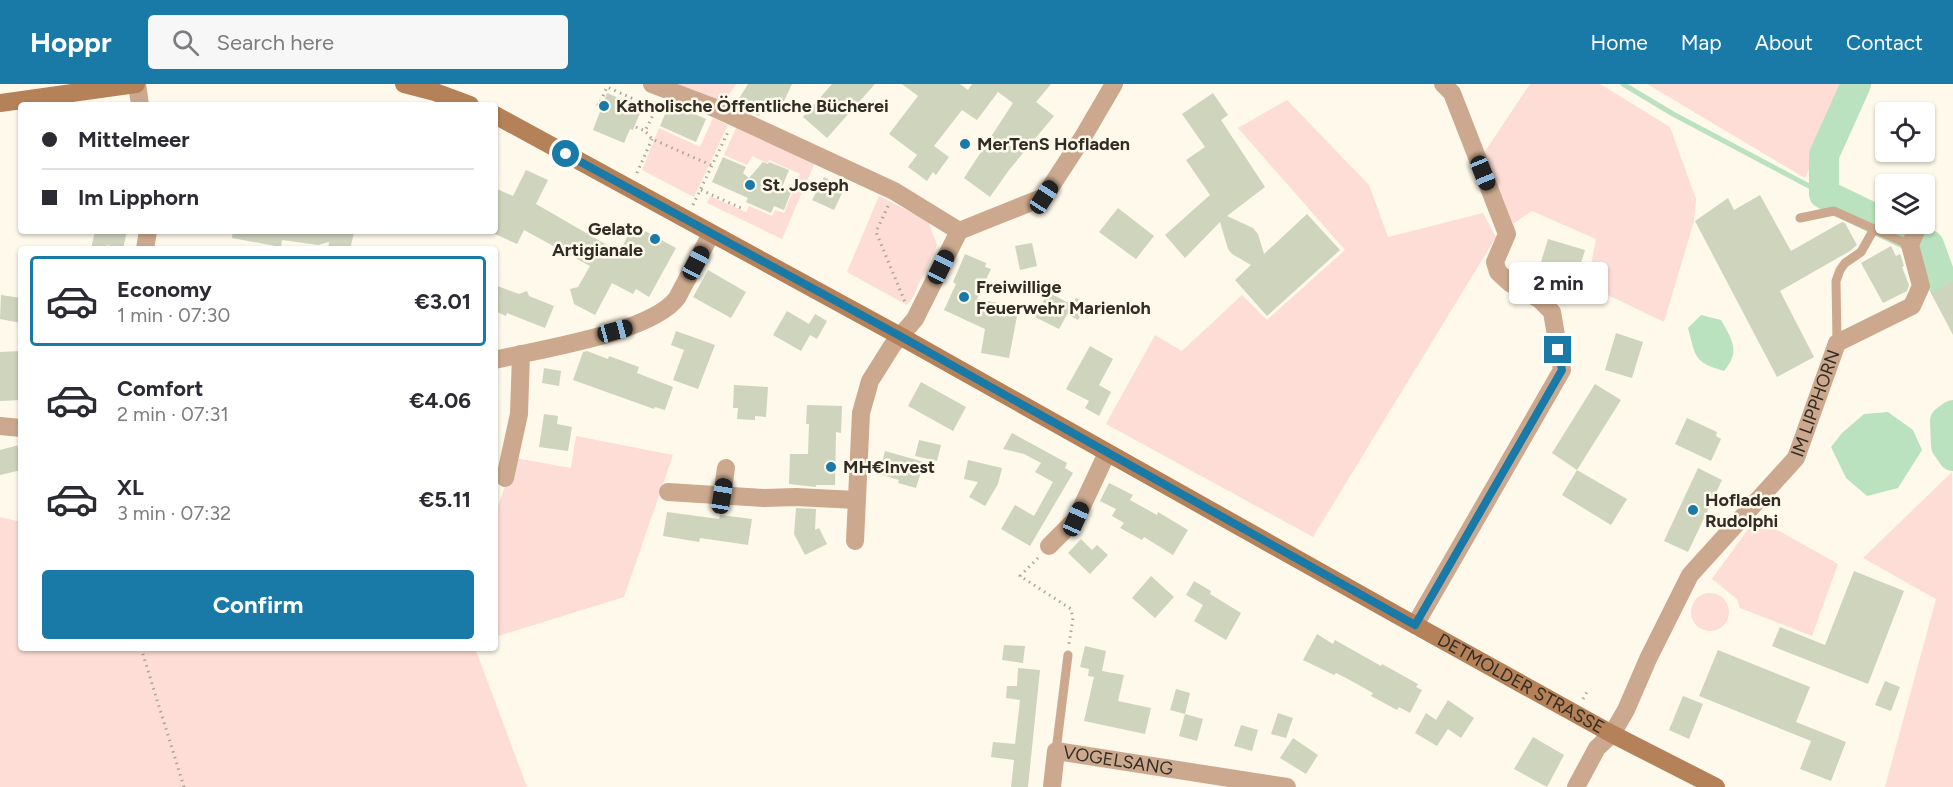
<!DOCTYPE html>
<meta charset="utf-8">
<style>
:root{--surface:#fff;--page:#f7f7f7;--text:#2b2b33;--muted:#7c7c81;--line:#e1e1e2;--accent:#197aa7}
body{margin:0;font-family:Figtree,sans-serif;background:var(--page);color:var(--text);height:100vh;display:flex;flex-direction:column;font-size:22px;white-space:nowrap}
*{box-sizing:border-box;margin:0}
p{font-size:20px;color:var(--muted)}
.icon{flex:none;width:33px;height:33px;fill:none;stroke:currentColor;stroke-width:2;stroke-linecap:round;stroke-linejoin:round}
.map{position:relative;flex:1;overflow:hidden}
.details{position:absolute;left:18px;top:162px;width:480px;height:405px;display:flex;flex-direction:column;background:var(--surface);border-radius:6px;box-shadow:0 2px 4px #0004}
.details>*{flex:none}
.guide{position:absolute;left:18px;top:18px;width:480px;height:132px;border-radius:6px;box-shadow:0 2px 4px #0004;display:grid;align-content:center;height:132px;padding:0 24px;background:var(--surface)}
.tools{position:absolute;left:1875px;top:18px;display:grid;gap:12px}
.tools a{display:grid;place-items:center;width:60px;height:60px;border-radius:6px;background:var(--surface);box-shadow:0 2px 4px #0004;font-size:30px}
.end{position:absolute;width:27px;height:27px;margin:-14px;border:8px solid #197aa7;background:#fff;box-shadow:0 0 0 3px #fff}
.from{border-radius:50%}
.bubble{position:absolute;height:42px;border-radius:6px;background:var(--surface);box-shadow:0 2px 4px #0004;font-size:20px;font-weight:700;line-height:42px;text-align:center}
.car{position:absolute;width:18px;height:36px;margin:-18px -9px;border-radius:8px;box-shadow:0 0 4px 2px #0007;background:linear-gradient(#222 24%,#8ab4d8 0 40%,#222 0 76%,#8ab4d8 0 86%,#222 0)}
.guide b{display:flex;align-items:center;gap:21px;height:57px;font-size:22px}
.guide b+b{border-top:2px solid var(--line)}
.guide i{width:15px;height:15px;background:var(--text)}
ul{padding:10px 0 0;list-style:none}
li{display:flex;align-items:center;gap:18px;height:90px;margin:0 12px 9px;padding:0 12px;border:3px solid transparent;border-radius:6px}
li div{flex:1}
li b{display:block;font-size:22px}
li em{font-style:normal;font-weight:700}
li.current{border-color:var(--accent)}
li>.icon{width:54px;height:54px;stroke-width:1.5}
.button{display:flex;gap:12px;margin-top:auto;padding:12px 24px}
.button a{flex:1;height:69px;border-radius:6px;background:var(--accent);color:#fff;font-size:24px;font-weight:700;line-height:69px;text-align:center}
header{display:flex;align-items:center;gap:36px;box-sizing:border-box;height:84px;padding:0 30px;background:var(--accent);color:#fff}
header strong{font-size:28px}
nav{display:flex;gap:33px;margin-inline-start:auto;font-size:21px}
.search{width:420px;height:54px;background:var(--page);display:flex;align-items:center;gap:15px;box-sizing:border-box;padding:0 21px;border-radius:6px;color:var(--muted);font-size:22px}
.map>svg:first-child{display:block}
.green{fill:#fdddd6}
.water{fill:#bbe2be}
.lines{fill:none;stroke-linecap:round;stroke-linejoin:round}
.stream{stroke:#bbe2be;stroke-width:5}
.river{stroke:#bbe2be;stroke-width:30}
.building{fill:#cfd4bd}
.path{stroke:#aaa69a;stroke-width:3;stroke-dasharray:1.5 4.5;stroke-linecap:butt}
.lane{stroke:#cca98e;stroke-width:9}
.street{stroke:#cca98e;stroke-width:18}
.secondary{stroke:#b48158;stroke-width:18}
.route{stroke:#197aa7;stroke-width:8}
.poi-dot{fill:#197aa7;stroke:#fef9eb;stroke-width:2}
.labels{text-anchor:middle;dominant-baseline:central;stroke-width:5;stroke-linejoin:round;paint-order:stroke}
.poi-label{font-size:18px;font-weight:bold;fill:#312d24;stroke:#fef9eb;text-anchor:start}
.street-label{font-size:18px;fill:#312d24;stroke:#fef9eb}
</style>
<header>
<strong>Hoppr</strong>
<div class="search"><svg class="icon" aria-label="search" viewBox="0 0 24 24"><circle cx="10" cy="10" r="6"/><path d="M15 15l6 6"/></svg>Search here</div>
<nav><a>Home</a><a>Map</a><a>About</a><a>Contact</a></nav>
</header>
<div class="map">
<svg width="1953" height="703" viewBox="0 0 1953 703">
<rect width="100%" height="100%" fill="#fef9eb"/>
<path class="green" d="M673 0H736L722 20Z
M1530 0H1600L1670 43 1696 115 1694 137 1664 238 1587 201 1596 155 1532 127 1513 140 1484 69Z
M1647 0H1845L1805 94Z
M1287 16 1369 101 1388 153 1483 129 1496 153 1313 453 1106 340 1155 251 1182 267 1242 211 1267 236 1345 166 1238 44Z
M713 34 728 41 694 113 642 86 659 44 700 63Z
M736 44 815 78 782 155 707 119 710 112 746 128 749 122 772 132 775 126 784 129 800 90 769 76 767 79 752 72 747 81 724 71Z
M879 112 928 137 937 161 913 213 907 221 847 188Z
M576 352 673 371 624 513 495 553V431L515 374 571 384Z
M1952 388 1953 703H1885L1936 515 1863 474Z
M0 433 21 438V564H475L527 703H0Z
M1756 434 1838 480 1812 552 1740 524 1737 515 1712 495Z
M1691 528a19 19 0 1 1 38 0a19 19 0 1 1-38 0Z"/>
<path class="water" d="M1701 231 1721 236C1732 256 1741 267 1724 287 1693 278 1696 273 1688 244Z
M1888 328 1913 346 1922 366 1898 404 1867 412 1846 394 1831 363 1842 349 1864 330Z"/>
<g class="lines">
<path class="stream" d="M1623 0 1673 30 1824 110"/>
<path class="river" d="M1856 0 1824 71V110L1929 161 1944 202 1953 218
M1953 331 1945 337 1946 362 1953 372"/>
</g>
<path class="building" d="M748 0H792L778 30 765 22 759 32 735 21Z
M832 0H875L827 54 803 33Z
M902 0H960L968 6 972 0H1051L1036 18 1054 32 1009 86 990 113 964 94 1013 19 998 8 977 36 962 26 934 62 949 73 936 91 933 88 927 97 908 83 917 71 889 50 918 12Z
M607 9 642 24 633 46 630 45 624 59 593 46Z
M1213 9 1228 31 1221 36 1265 103 1227 132 1253 144 1258 150 1264 170 1307 130 1340 166 1267 232 1235 196 1251 181 1232 170 1228 165 1220 138 1185 174 1165 151 1210 111 1186 76 1205 63 1182 30Z
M677 22 706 35 696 58 660 42 666 28 673 31Z
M723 73 746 83 743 89 749 94 763 78 768 80 769 78 789 86 782 103 792 106 784 126 774 122 771 129 746 118 748 114 712 98Z
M526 86 548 96 536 120 619 168 634 141 676 164 649 213 636 205 633 210 612 199 595 231 574 220 570 205 578 203 590 182 524 146 517 160 495 150V104L513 112Z
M824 93 845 103 834 126 812 116Z
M1760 111 1791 167 1842 138 1845 139 1857 161 1850 167 1780 207 1814 273 1777 293 1695 137 1728 114 1734 126Z
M1118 124 1154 152 1136 175 1099 148Z
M95 147H127L123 165 107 161 106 165H91Z
M233 147H353L354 149 350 165H328L329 158 318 161 282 156 281 163 232 154Z
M1548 155 1585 166 1578 189 1541 178Z
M1032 159 1037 182 1020 186 1015 162Z
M1891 162 1896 172 1900 170 1901 172 1904 182 1902 183 1909 201 1907 207 1883 219 1861 179Z
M965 170 986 179 985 183 991 185 977 215 1009 221 1008 225 1018 227 1009 274 981 269 985 245 944 226 956 200 953 198Z
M708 186 746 208 731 234 693 213Z
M1953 197V251L1931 209Z
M495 201 519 210 527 207 529 212 554 222 545 244 507 229 506 232 495 227Z
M1048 208 1072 221 1076 214 1087 220 1078 236 1067 230 1069 227 1059 245 1035 233Z
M1 211 21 214V239L0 235Z
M787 227 809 240 815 230 827 237 817 255 810 251 801 267 773 251Z
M676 247 715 261 698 305 673 296 684 266 671 261Z
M1616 249 1643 258 1632 294 1605 286Z
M1090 262 1113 275 1099 301 1111 308 1099 332 1085 324 1089 317 1066 305Z
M21 267V316L0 317V268Z
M587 267 608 275 609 272 639 283 637 289 673 303 665 326 655 323 654 325 573 296 583 268Z
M544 284 561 287 559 302 542 299Z
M921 298 966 323 953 347 908 322Z
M1595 300 1621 316 1577 386 1552 369Z
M734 301 768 303 766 333 755 332V336L737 335 738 324H733Z
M807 321 842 322 841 349 836 348 835 401H816V403L789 400 790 370H808L809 340H806Z
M544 330 558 332 557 340 572 343 568 367 539 363Z
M1687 334 1717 348 1716 352 1721 355 1711 377 1675 360Z
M1012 349 1067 379 1065 384 1073 389 1030 462 1001 445 1015 421 1034 432 1053 398 1035 388 1041 379 1024 370 1003 365Z
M919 356 941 361 937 377 915 372Z
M19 361 21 386 0 391V366Z
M885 367 924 378 916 404 898 399 899 396 879 390Z
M968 376 1002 384 998 400 985 422 969 413 978 398 964 395Z
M1698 384 1722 396 1688 468 1664 457Z
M1577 386 1627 415 1611 441 1562 411Z
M1109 399 1133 411 1130 416 1157 431 1158 428 1188 446 1173 471 1144 453 1142 456 1120 444 1124 439 1112 432 1116 425 1100 417Z
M796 424 816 425 815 446 819 444 827 460 805 471 794 450Z
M667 428 719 435 720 431 752 435 748 461 700 454 699 458 663 452Z
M1081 455 1092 466 1097 461 1108 471 1090 490 1068 469Z
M1854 487 1904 507 1868 600 1772 562 1780 543 1825 561Z
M1151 492 1174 513 1155 534 1132 514Z
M1194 497 1211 507 1210 510 1241 529 1226 556 1194 537 1203 521 1186 511Z
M1317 550 1333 560 1335 556 1381 582 1382 580 1418 600 1416 603 1422 606 1410 629 1399 623 1397 626 1371 612 1373 609 1348 595 1336 589 1334 591 1303 576Z
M1004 561 1025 562 1023 579 1002 576Z
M1085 562 1106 567 1102 587 1124 591 1118 617 1151 624 1145 650 1084 637 1094 593 1088 592 1089 585 1080 583Z
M1718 566 1810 603 1796 638 1846 658 1831 697 1800 685 1811 657 1699 612Z
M1018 584 1040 586 1028 703H1011L1014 676 991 673 993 658 1015 660 1020 616 1006 614 1007 602H1017Z
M1885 597 1900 603 1891 627 1875 621Z
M1176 605 1190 609 1185 630 1203 635 1197 657 1179 652 1185 630 1170 626Z
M1683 612 1703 620 1689 655 1669 646Z
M1448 616 1474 634 1461 654 1448 645 1437 662 1415 649 1426 629 1436 636Z
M1278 629 1293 634 1286 654 1271 650Z
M1241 641 1258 646 1252 667 1234 662Z
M1533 653 1564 671 1547 703 1514 685Z
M1293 654 1318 671 1306 690 1280 674Z"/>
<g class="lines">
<path class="path" d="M597 20 599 21 607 3 656 25 645 47 652 55 713 82
M636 43 645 47
M637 89 652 55
M701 106 741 124
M693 121 728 48
M888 122 876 148 905 218
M1038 474 1020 492 1071 525 1073 534 1069 560
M141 564 184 703
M1583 615 1588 606"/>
<path class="lane" d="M1800 134 1834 127 1910 161
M1837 259 1836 197 1840 186 1845 179 1861 168 1874 145
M1056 667 1068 571"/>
<g class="street">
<path d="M137 0 140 21"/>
<path d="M652 0 710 22 894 107 959 147"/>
<path d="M145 165 148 147"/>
<path d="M495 276C539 265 651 249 677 214L711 150"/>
<path d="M0 342 21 344"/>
<path d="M505 394 519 330 521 270"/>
<path d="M668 408 764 414 796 413 856 416"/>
<path d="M722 412 726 384"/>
<path d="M855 457 861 329 870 297 892 262 915 235 959 147 1044 113 1083 53 1114 0"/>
<path d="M1049 462 1076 435 1107 369"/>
<path d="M1415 541 1562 286 1552 228 1539 215 1510 199 1498 188 1495 178 1507 150 1452 9 1443 0"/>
<path id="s1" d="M1052 703 1056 667 1287 703"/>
<path id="s2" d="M1576 703 1597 664 1612 650 1626 626 1648 575 1690 491 1796 374 1837 259 1912 222 1921 202 1910 161 1919 140"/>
</g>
<g class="secondary">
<path d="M404 0 435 8 470 21"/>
<path d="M0 19 136 0"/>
<path id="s3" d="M495 31 900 252 1397 531 1612 650 1716 703"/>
</g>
</g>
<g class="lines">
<path class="route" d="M566 70 900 252 1415 541 1562 286 1558 266"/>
</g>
<g class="poi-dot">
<circle cx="604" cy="22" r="6"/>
<circle cx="965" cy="60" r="6"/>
<circle cx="750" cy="101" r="6"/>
<circle cx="655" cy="155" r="6"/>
<circle cx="964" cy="213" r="6"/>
<circle cx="831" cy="383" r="6"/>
<circle cx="1693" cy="426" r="6"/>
</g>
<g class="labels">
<g class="poi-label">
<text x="616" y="22">Katholische Öffentliche Bücherei</text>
<text x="977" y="60">MerTenS Hofladen</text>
<text x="762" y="101">St. Joseph</text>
<text x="643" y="145" text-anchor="end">Gelato<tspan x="643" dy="21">Artigianale</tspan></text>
<text x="976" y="203">Freiwillige<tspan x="976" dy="21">Feuerwehr Marienloh</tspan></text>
<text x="843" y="383">MH€Invest</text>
<text x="1705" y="416">Hofladen<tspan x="1705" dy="21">Rudolphi</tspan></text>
</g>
<g class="street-label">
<text stroke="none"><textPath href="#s2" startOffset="458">IM LIPPHORN</textPath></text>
<text stroke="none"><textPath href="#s3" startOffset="1173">DETMOLDER STRASSE</textPath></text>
<text stroke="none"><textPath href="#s1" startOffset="99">VOGELSANG</textPath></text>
</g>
</g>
</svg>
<div class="tools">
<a><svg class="icon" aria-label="locate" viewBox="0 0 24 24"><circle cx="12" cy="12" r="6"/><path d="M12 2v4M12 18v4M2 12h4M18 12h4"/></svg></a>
<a><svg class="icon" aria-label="layers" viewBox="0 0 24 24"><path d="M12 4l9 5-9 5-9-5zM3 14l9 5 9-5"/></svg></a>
</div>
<i class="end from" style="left:566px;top:70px"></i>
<i class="end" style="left:1558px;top:266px"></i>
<div class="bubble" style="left:1509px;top:178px;width:99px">2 min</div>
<i class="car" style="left:1483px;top:89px;rotate:158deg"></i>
<i class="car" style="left:1044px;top:113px;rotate:33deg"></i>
<i class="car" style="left:696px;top:179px;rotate:28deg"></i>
<i class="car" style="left:941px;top:183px;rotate:26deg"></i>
<i class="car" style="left:615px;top:247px;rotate:75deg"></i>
<i class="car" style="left:722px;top:412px;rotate:9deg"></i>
<i class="car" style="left:1076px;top:435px;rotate:24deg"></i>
<div class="guide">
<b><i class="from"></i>Mittelmeer</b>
<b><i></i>Im Lipphorn</b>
</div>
<section class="details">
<ul>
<li class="current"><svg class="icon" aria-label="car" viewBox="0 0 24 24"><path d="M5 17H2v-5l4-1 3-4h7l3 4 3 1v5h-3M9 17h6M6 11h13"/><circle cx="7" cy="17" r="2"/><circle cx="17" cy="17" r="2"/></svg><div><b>Economy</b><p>1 min · 07:30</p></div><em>€3.01</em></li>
<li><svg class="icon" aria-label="car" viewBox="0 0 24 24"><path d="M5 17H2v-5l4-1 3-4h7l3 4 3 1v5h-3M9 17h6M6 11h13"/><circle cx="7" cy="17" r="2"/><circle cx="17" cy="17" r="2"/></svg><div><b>Comfort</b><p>2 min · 07:31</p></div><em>€4.06</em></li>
<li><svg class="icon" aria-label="car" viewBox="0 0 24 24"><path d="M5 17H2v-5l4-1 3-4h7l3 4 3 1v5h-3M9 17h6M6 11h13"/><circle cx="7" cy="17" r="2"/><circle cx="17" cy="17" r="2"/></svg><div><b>XL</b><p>3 min · 07:32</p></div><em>€5.11</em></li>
</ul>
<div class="button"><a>Confirm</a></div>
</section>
</div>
